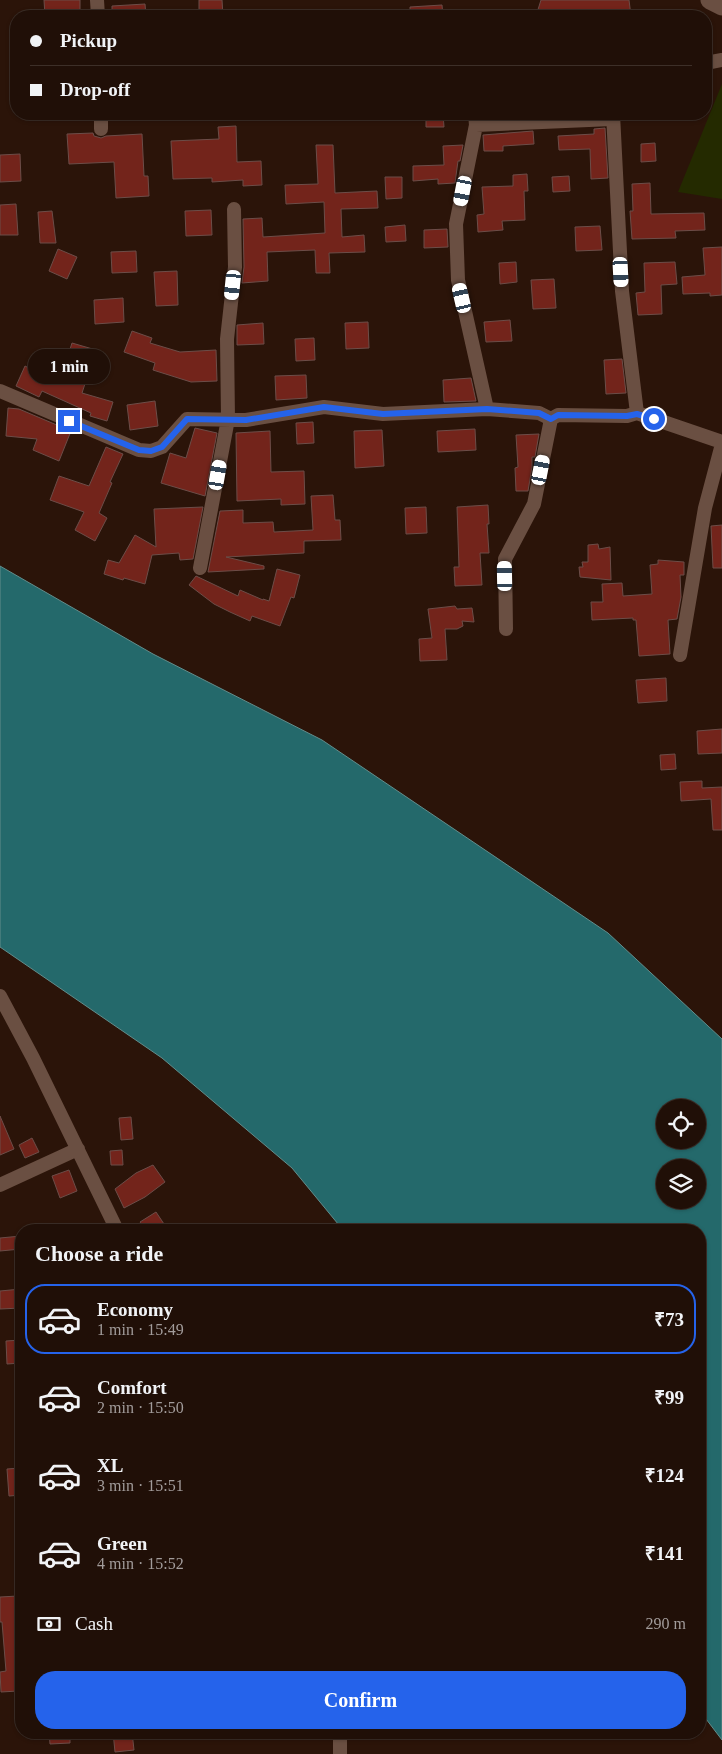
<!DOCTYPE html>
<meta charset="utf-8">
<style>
:root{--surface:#200f07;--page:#2d1d15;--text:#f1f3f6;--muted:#a29c9b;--line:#3d2f28;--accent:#2563eb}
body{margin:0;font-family:Georgia,serif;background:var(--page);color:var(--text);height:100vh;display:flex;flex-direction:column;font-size:19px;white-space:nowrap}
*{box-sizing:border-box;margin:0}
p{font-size:16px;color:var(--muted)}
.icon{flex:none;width:28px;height:28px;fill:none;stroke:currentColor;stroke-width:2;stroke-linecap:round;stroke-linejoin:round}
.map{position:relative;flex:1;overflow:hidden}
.panel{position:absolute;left:15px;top:1224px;width:691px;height:515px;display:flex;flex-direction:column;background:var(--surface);border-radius:20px;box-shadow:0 1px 4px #0004,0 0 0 1px var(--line)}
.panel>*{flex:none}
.guide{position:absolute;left:10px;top:10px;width:702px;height:110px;border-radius:20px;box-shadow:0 1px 4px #0004,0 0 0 1px var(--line);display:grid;align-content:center;height:110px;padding:0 20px;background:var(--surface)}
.tools{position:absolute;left:656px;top:1099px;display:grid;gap:10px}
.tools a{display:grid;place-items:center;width:50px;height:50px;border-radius:50%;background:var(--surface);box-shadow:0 1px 4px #0004,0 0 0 1px var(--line);font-size:25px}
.end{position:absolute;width:22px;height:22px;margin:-11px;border:6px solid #2563eb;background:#fff;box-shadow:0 0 0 2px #fff}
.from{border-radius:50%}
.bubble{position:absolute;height:35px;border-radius:18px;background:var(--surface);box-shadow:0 1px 4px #0004,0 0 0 1px var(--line);font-size:16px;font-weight:700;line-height:35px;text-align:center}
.car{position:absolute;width:15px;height:30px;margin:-15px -8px;border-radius:6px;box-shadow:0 0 4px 1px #0007;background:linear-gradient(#fff 24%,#345 0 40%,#fff 0 76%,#345 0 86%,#fff 0)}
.guide b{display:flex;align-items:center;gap:18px;height:48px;font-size:19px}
.guide b+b{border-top:1px solid var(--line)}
.guide i{width:12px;height:12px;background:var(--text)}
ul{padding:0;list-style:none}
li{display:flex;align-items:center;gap:15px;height:70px;margin:0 10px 8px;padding:0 10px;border:2px solid transparent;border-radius:20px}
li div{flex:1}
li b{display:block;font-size:19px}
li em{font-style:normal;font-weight:700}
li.on{border-color:var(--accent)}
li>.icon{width:45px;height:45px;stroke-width:1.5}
h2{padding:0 20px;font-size:22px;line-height:60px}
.pay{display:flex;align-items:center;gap:12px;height:55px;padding:0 20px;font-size:19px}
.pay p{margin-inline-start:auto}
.cta{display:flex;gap:10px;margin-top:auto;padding:10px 20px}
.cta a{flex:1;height:58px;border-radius:20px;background:var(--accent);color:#fff;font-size:20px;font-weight:700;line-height:58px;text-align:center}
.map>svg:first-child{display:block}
.green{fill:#242a00}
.water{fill:#24696b;stroke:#628d8c;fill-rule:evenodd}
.building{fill:#73241b;stroke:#6c4d48}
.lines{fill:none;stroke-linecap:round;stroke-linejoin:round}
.street{stroke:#6a4f42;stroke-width:14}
.secondary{stroke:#6a4f42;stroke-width:19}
.route{stroke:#2563eb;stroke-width:6}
</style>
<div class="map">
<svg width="722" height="1754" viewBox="0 0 722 1754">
<rect width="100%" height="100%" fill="#2b1409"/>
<path class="green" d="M722 84V199L678 192Z"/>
<path class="water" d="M0 566 153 654 322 740 608 933 722 1039V1740L700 1711V1230H343L292 1168 162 1058 0 947ZM665 1108H698V1140H665ZM665 1168H698V1200H665Z"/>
<path class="building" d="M44 0H80V14L45 16Z
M199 0H222L223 16H199Z
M541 0H629L631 16H536Z
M145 4 146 16H112V6Z
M442 5 443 16H410V7Z
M426 114H443L444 127H426Z
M236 126 237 162 261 161 262 185 243 186V180L212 182V178L173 179 171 141 219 139 218 127Z
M605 128 608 178 591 179 590 149 559 150 558 136 594 134V129Z
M533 131 534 144 503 146V151H484L483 135Z
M93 133 94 136 101 138 106 136 142 134 144 176H148L149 196 116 198 114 162 69 164 67 134Z
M655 143 656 161 641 162V144Z
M316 145H333L335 193 377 191 378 208 341 209 342 237 364 235 365 252 329 253 330 273H316L315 250 267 252 268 281 242 283 244 267 243 219 262 218 263 237 325 233 324 202 286 204 285 185 318 184Z
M463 145 460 161H458L455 183 438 184V179L413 181V166L444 165 443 146Z
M20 154 21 181 0 182V155Z
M527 174 528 191H524L525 220 502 221 503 230 478 232 477 215 484 214 482 187 513 186V175Z
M569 176 570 191 553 192 552 177Z
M385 177H402V198L386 199Z
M650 183 651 214 704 213 705 230 675 231 676 238 632 239 630 211H633L632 184Z
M16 204 18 235H0V205Z
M211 210 212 235 186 236 185 211Z
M52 211 56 243H40L38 212Z
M405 225 406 241 386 242 385 227Z
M600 226 602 250 576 251 575 227Z
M447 229 448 247 424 248V230Z
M722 247V295L710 296V293L683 294 682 277 705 275 703 248Z
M58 249 77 257 67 279 49 271Z
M136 251 137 272 112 273 111 252Z
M516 262 517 282 500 284 499 263Z
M675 262 677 284 661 285 662 314 638 315 636 293 645 292 644 263Z
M177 271 178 305 156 306 154 272Z
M554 279 556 308 533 309 531 280Z
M123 298 124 322 95 324 94 300Z
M510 320 512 341 486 342 484 322Z
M368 322 369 348 346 349 345 323Z
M263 323 264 344 237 345V325Z
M132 331 152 338 150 343 180 352 216 350 217 381 191 382 153 370 155 363 124 352Z
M314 338 315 360 296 361 295 339Z
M72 343 96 350 82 393 113 402 107 421 90 416 91 413 42 391 39 397 16 386 25 366 59 383Z
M622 359 626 393 606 394 604 360Z
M306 375 307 398 276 400 275 376Z
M471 378 476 401 444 402 443 380Z
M155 401 158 426 130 430 127 405Z
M8 408 19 409 71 431 59 461 33 450 37 439 6 436Z
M313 422 314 443 297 444 296 423Z
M195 428 217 433 205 496 161 483 170 453 186 458Z
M475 429 476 450 438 452 437 431Z
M382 430 384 466 355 468 354 431Z
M270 431 271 472 304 471 305 504 281 505V499L237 501 236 433Z
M539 434 535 457H532V467L528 491H516L515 468 518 467 516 435Z
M106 447 123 454 110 482 112 483 99 513 107 518 95 541 75 530 84 512 50 500 59 476 89 486Z
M333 495 335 520H340L341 540 304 541V553L226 557 264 566V569L208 572 220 511 243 510V523L273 522 274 532 313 530 311 496Z
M488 505 489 524H487L489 553H480L482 585 455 586 454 567H459L457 507Z
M203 507 193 559 180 560 179 553 152 555 145 584 124 578 123 580 104 574 108 560 119 563 135 535 156 547 154 509Z
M426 507 427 533 406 534 405 508Z
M722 525V568H713L711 526Z
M598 544 599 549 610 547 611 580 580 577 579 567H583L582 562H588V545Z
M658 560 684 562V575H680L681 597 677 619 668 620 670 654 639 656 636 620H633V618L592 620 591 602H603L602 584 622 583 623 596 652 594 650 565 658 564Z
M277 569 300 575 294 598 291 597 280 626 252 616 250 621 230 612 214 604 189 585 196 576 238 596 240 590 263 600V599L269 601Z
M455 606 457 609 472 608 474 622 462 621 463 626 457 629H445L447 660 420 661 419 639 432 638 428 609Z
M666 678 667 701 638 703 636 680Z
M722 729V753L698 754 697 731Z
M675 754 676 769 661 770 660 755Z
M702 781V788L722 787V830H713L711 799 681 801 680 782Z
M0 1116 14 1149 0 1155Z
M131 1117 133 1139 121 1140 119 1118Z
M32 1138 39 1152 25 1158 19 1145Z
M122 1150 123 1165H111L110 1151Z
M153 1165 165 1182 145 1197 124 1208 115 1189 136 1173Z
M69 1170 77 1191 60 1198 52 1176Z
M156 1212 168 1230H146L140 1222Z
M21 1236V1249L0 1251V1238Z
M21 1289V1308L0 1309V1291Z
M21 1340V1363L7 1364 6 1341Z
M21 1468V1495L9 1496 7 1469Z
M18 1596 21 1630V1655H16L18 1691 1 1692 0 1672 6 1671 2 1622H0V1597Z
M49 1732H70V1743L50 1744Z
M113 1732H132L134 1750 115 1752Z"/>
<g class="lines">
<path class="street" d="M97 0 98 16
M706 63 722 60
M101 114V129
M475 114 476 125 456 224 458 280 487 409
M613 114 622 291 637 413
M476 125 612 119
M0 391 139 450 151 451 162 447 187 419 246 420 324 407 383 414 487 409 539 413 551 419
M551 419 558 415 627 416 637 413 722 442
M200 568 228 419 227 339 235 267 234 209
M506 629 505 559 534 504 551 419
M680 655 705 508 722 444
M0 996 33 1058 117 1230
M0 1185 78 1149
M340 1732V1754"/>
<path class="secondary" d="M710 0 722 6"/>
</g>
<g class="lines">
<path class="route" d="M69 421 139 450 151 451 162 447 187 419 246 420 324 407 383 414 487 409 539 413 551 419 558 415 627 416 637 414 654 419"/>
</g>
</svg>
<div class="tools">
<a><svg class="icon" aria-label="locate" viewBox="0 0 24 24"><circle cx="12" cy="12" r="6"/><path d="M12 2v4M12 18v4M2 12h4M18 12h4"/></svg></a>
<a><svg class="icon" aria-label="layers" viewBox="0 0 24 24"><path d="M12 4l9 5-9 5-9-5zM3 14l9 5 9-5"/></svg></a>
</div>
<i class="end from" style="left:654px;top:419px"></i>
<i class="end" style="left:69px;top:421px"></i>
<div class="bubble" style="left:28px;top:349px;width:82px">1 min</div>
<i class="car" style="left:463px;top:191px;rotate:191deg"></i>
<i class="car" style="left:621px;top:272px;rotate:177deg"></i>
<i class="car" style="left:233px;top:285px;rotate:186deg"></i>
<i class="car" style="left:462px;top:298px;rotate:347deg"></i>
<i class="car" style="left:541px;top:470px;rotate:11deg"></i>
<i class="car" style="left:218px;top:475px;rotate:10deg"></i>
<i class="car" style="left:505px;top:576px;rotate:359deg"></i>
<div class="guide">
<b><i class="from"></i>Pickup</b>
<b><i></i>Drop-off</b>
</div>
<section class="panel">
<h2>Choose a ride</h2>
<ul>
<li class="on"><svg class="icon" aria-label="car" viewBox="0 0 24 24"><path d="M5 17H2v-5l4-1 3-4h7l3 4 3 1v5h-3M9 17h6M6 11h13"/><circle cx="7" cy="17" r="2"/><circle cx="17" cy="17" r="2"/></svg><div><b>Economy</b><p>1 min · 15:49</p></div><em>₹73</em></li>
<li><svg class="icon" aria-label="car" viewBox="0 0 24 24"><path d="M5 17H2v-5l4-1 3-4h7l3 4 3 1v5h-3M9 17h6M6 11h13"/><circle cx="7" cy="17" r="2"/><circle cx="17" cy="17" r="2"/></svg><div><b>Comfort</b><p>2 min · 15:50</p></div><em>₹99</em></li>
<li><svg class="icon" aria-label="car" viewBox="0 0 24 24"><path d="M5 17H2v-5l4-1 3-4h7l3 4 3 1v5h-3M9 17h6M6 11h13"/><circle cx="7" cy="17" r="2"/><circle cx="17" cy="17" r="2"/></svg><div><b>XL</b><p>3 min · 15:51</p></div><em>₹124</em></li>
<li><svg class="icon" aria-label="car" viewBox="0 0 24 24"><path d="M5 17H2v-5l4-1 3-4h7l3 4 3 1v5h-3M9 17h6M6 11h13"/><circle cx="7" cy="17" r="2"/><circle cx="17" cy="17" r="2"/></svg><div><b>Green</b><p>4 min · 15:52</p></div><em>₹141</em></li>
</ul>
<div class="pay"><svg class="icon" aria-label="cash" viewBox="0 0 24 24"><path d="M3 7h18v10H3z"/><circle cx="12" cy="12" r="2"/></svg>Cash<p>290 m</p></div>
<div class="cta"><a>Confirm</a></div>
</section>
</div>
